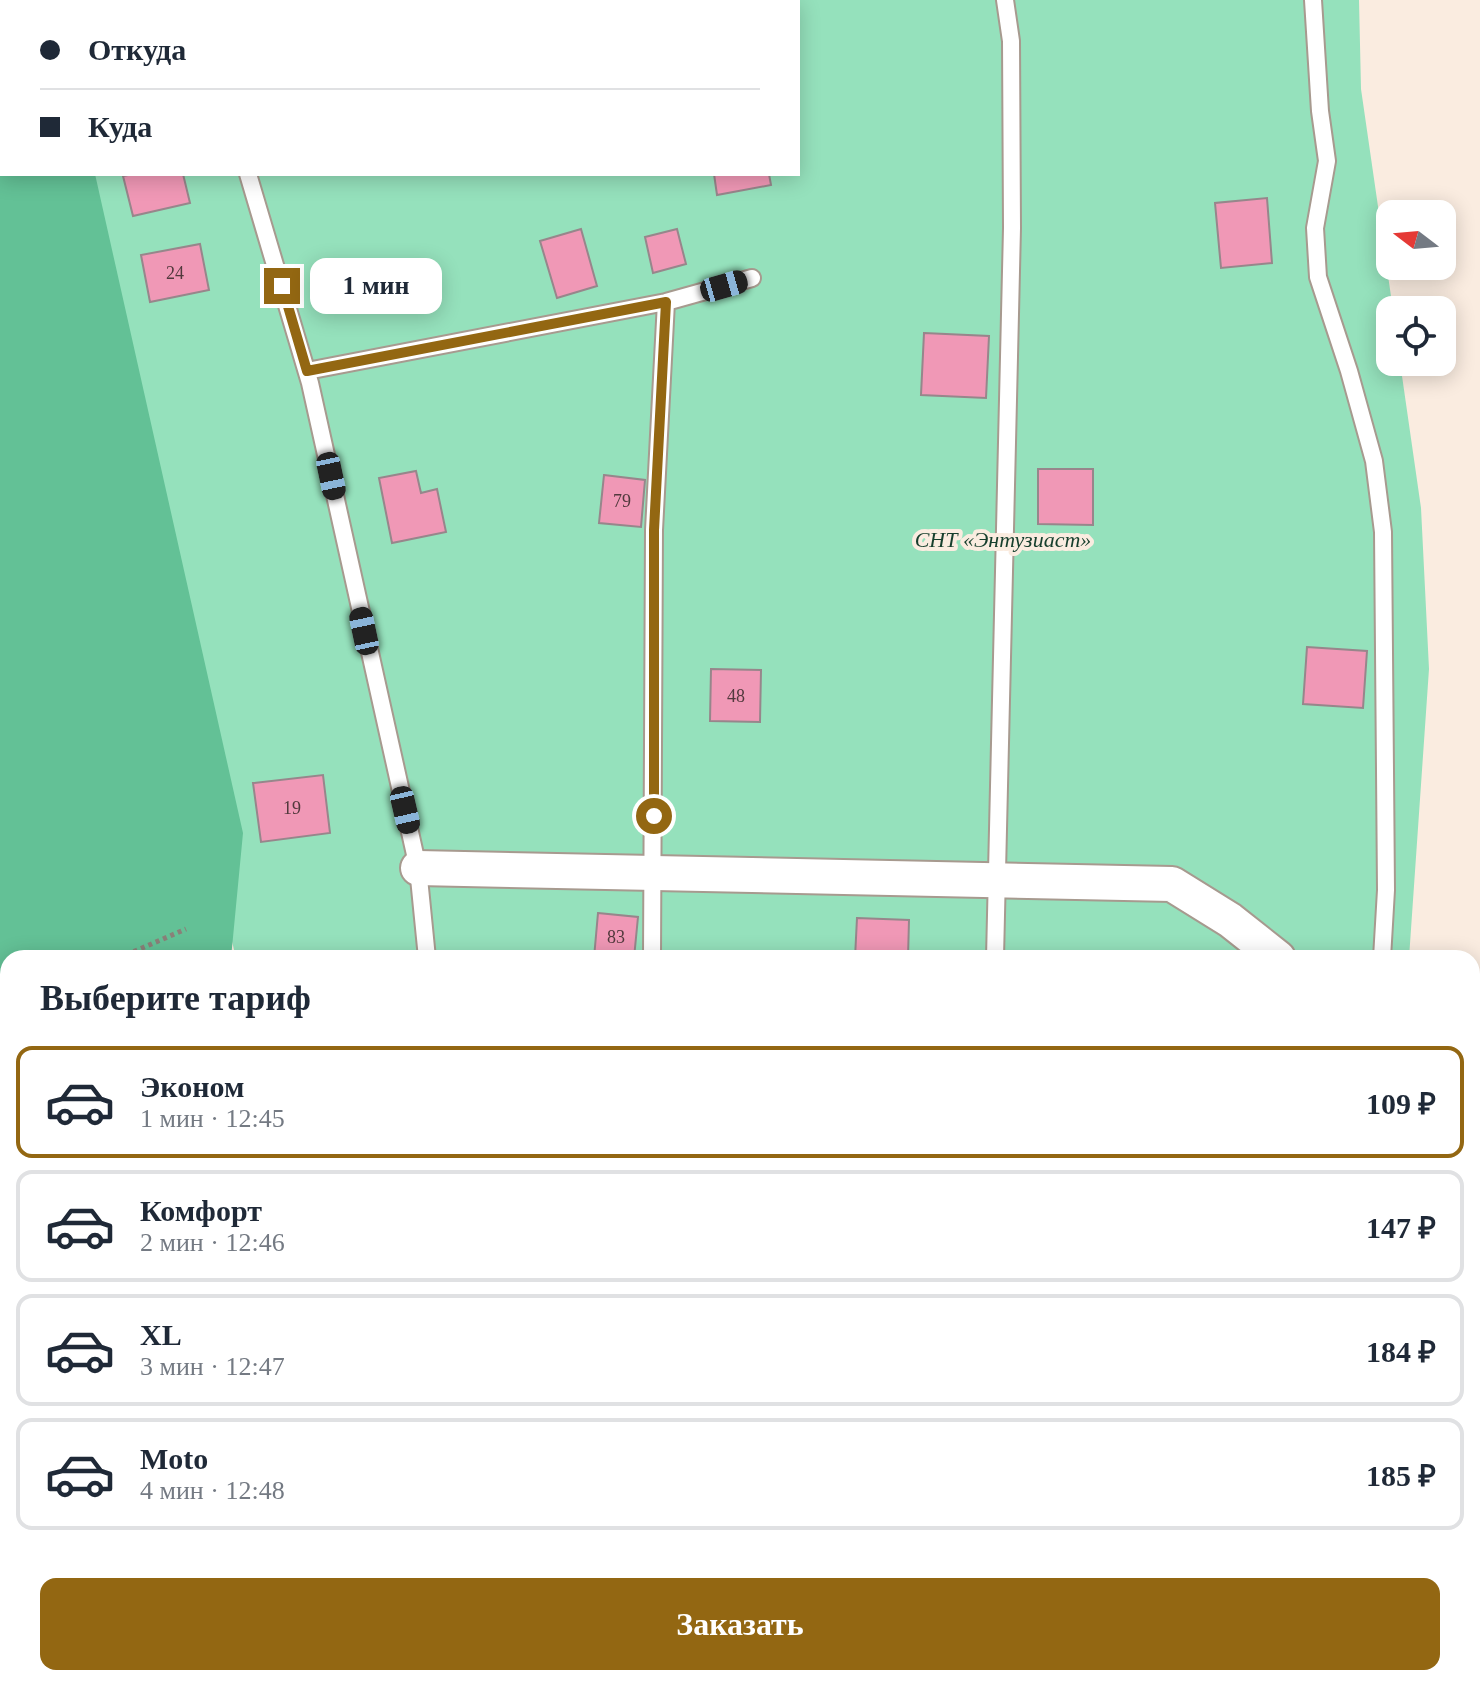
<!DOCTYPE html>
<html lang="ru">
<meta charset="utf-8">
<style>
:root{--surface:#fff;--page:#f2f2f3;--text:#1f2937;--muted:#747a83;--line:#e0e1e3;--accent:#936712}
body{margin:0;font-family:"Times New Roman",serif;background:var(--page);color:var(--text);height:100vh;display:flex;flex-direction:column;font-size:30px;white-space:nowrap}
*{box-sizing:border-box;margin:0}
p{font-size:26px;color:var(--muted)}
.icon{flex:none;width:44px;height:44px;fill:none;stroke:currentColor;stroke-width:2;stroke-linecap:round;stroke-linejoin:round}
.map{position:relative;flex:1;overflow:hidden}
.drawer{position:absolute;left:0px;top:950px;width:1480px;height:736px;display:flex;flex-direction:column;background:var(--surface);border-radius:24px 24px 0 0;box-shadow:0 4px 20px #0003}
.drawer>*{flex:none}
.hud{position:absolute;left:0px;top:0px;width:800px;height:176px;box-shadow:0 4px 20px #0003;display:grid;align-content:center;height:176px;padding:0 40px;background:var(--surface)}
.needle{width:52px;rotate:286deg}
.fabs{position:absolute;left:1376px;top:200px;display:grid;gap:16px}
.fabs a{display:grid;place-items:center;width:80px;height:80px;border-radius:16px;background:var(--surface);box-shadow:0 4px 20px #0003;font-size:40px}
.end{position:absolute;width:36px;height:36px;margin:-18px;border:10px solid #936712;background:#fff;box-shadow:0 0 0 4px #fff}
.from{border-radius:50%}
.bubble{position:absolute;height:56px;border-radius:16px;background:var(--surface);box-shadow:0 4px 20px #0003;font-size:26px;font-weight:700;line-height:56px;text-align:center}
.car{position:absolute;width:24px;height:48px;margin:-24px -12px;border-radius:10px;box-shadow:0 0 6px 2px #0007;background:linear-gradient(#222 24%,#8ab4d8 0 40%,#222 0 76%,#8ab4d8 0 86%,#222 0)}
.hud b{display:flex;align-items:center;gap:28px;height:76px;font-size:30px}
.hud b+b{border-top:2px solid var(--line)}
.hud i{width:20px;height:20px;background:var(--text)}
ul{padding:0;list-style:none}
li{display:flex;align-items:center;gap:24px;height:112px;margin:0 16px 12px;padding:0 24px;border:4px solid var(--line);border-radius:16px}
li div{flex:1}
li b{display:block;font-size:30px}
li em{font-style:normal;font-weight:700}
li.selected{border-color:var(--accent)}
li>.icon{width:72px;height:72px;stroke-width:1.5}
h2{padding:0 40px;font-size:36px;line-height:96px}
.action{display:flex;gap:16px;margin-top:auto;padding:16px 40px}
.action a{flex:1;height:92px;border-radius:16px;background:var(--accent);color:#fff;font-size:32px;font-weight:700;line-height:92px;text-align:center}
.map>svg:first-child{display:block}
.green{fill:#95e1bc}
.forest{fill:#63c196}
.building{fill:#f098b6;stroke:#97868b;stroke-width:2}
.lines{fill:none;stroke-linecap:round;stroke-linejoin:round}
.lane-casing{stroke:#a79a8f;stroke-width:20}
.street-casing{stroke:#a79a8f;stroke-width:38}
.path{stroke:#8a8179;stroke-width:5;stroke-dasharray:4 4;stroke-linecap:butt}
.lane{stroke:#fff;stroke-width:16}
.street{stroke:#fff;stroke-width:34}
.route{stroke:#936712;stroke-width:10}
.labels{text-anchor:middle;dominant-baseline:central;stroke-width:8;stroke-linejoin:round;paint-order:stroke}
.number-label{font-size:18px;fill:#52393d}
.park-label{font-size:22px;font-style:italic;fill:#163f2d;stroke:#faece0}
</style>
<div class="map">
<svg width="1480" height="1686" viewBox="0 0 1480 1686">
<rect width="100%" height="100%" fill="#faece0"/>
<path class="green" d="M6 0H1359L1361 89 1393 310H1390V362H1400L1421 508 1429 669 1409 958H236L48 174H798V2Z
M113 1678H1233L1230 1686H90Z"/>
<path class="forest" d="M0 1 2 174H95L243 833 231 958H8V1678H303L283 1686H0Z"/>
<path class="building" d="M133 174H183L190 203 133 216 123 176Z
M714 174H769L771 185 717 195Z
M1267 198 1272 263 1221 268 1215 203Z
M581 229 597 286 557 298 540 241Z
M677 229 686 264 653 273 645 237Z
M200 244 209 290 150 302 141 255Z
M924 333 989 336 986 398 921 395Z
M1038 469H1093V525L1038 524Z
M416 471 421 493 437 489 446 532 392 543 379 478Z
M604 475 645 480 641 527 599 523Z
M1307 647 1367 651 1363 708 1303 704Z
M711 669 761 670 760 722 710 721Z
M323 775 330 833 261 842 253 783Z
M598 913 638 917 634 958H594Z
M857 918 909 920 908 958H855Z
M567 1678H607L609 1686H569Z"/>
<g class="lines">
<g class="lane-casing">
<path id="lane" d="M1313 0 1320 111 1327 161 1315 228 1318 277 1349 371 1374 461 1383 532 1386 890 1382 958
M485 2 494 0
M248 174 310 383 418 868 427 958
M307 371 666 302 752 278
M652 958 654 530 666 302
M995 958 1012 228 1011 41 1005 0
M1303 1686 1305 1678"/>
</g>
<g class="street-casing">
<path id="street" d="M418 868 1172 884 1230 920 1278 958
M1472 1126 1480 1133
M523 1682 524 1686"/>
</g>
<path class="path" d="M119 958 186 929
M0 1009 8 1006"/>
<use href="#lane" class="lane"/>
<use href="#street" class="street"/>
</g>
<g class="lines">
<path class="route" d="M282 286 307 371 666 302 654 530V816"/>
</g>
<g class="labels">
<g class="number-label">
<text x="175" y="273">24</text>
<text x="622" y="501">79</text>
<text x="736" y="696">48</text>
<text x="292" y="808">19</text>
<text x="616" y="937">83</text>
</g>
<g class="park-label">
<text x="1003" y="539">СНТ «Энтузиаст»</text>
</g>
</g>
</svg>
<div class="fabs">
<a><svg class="needle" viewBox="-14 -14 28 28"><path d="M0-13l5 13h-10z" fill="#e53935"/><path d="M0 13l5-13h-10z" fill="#747a83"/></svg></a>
<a><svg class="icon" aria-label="locate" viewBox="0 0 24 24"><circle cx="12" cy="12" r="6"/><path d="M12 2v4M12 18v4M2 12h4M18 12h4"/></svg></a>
</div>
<i class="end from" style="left:654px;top:816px"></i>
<i class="end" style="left:282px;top:286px"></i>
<div class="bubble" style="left:310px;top:258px;width:132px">1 мин</div>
<i class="car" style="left:724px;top:286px;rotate:74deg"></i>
<i class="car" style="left:331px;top:476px;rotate:168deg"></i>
<i class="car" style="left:364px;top:631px;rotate:348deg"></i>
<i class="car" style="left:405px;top:810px;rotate:167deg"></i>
<div class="hud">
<b><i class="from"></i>Откуда</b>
<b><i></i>Куда</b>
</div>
<section class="drawer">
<h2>Выберите тариф</h2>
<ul>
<li class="selected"><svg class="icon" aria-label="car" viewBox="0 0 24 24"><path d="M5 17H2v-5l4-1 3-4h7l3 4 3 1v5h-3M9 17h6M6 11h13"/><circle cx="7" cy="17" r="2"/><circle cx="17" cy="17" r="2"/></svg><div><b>Эконом</b><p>1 мин · 12:45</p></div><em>109 ₽</em></li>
<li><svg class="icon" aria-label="car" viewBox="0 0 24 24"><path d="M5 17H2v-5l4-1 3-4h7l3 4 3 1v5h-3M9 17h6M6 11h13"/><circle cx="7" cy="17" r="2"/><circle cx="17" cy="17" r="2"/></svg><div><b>Комфорт</b><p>2 мин · 12:46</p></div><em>147 ₽</em></li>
<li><svg class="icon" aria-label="car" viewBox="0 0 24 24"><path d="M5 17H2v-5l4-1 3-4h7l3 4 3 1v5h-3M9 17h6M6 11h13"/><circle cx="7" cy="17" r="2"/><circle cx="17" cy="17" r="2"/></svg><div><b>XL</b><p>3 мин · 12:47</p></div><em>184 ₽</em></li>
<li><svg class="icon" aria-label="car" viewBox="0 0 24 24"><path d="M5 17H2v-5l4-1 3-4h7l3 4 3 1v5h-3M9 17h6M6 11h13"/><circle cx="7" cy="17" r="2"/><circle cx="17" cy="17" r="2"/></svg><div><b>Moto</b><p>4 мин · 12:48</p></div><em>185 ₽</em></li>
</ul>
<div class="action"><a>Заказать</a></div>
</section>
</div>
